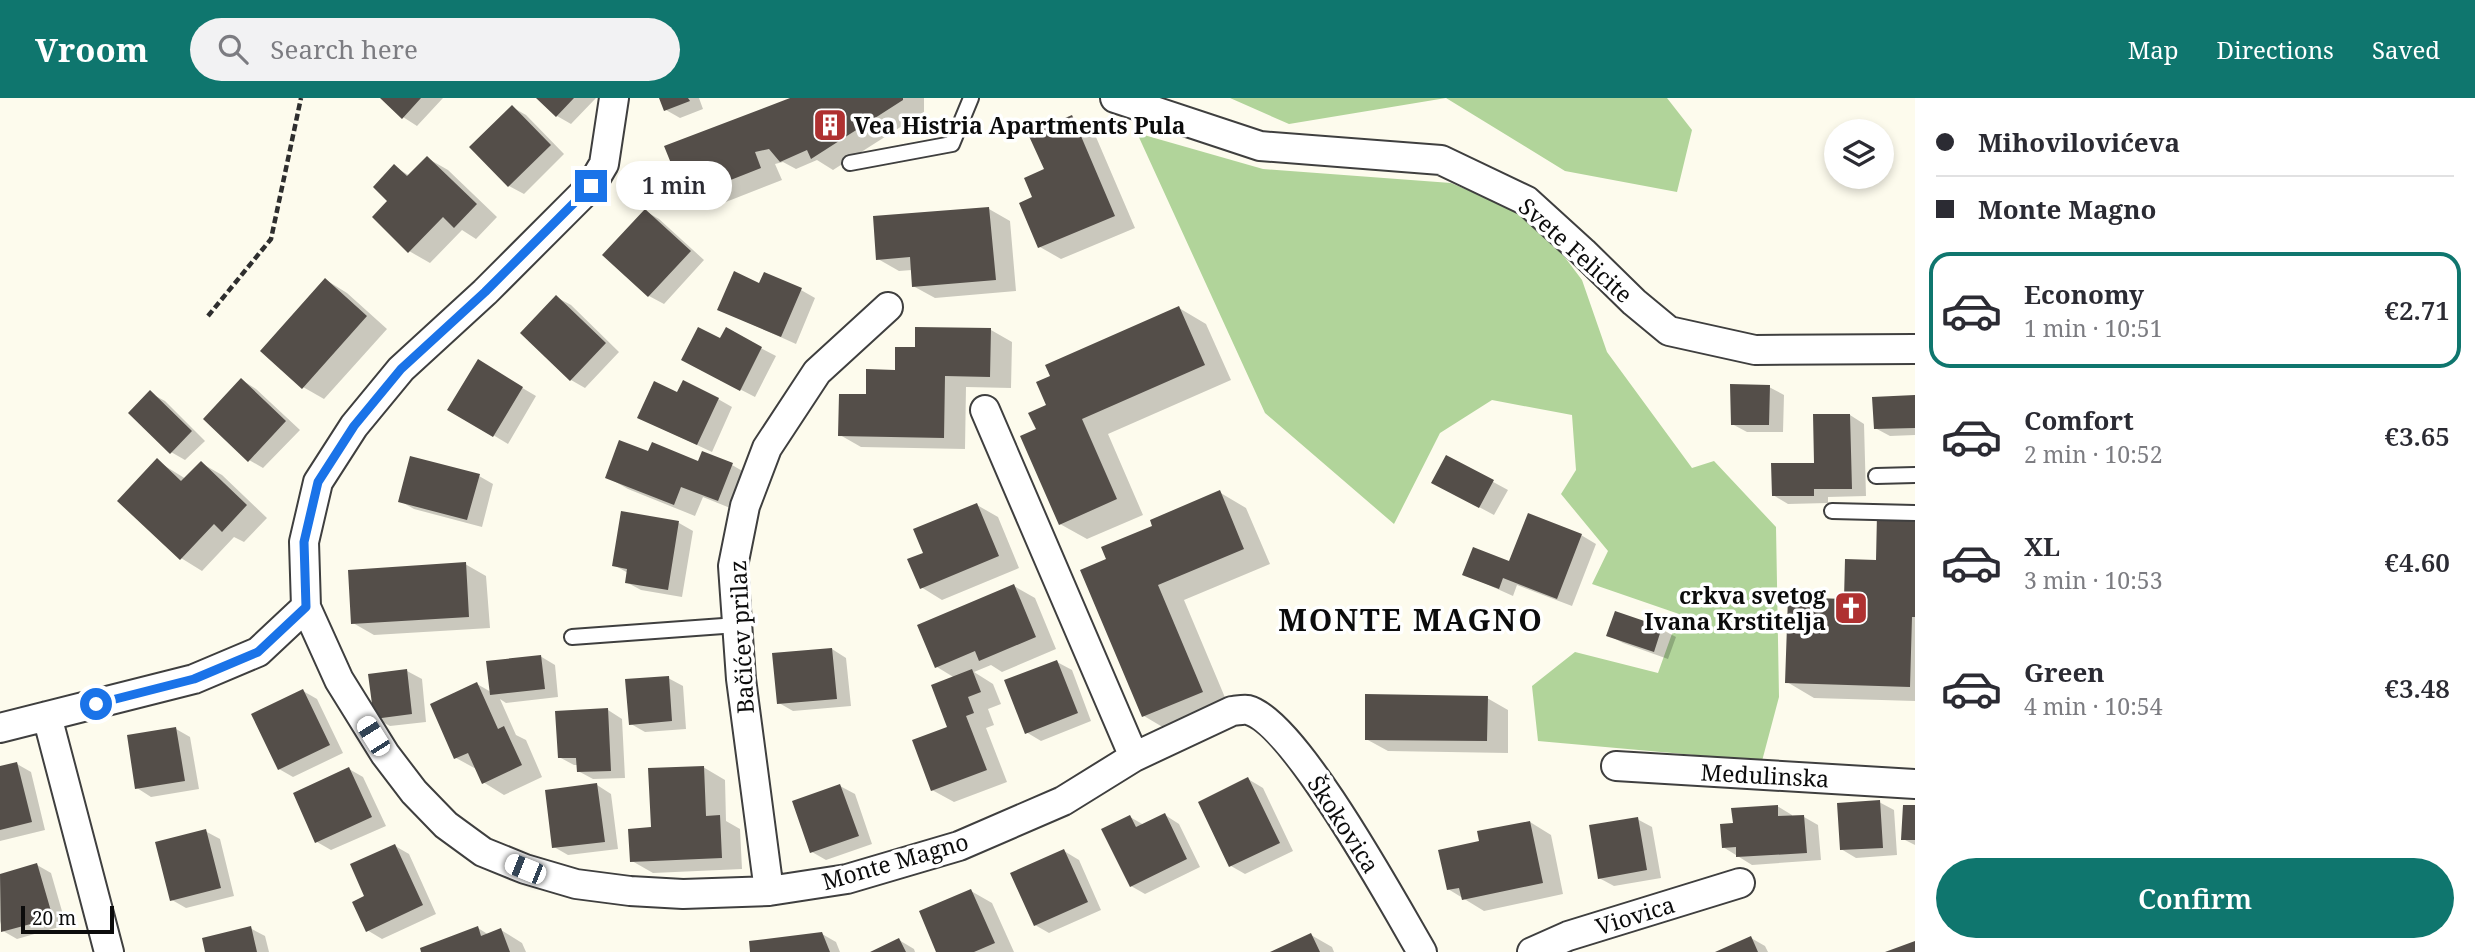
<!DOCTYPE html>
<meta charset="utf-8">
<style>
:root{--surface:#fff;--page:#f2f2f3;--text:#2b2b33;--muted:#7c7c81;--line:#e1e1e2;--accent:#0f766e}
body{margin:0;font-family:"Noto Serif",serif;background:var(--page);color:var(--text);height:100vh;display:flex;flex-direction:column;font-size:26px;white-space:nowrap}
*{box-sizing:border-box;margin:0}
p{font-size:23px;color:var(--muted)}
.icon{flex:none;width:38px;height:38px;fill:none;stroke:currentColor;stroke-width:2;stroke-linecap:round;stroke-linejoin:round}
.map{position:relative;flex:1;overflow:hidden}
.sheet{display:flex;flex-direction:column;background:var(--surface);width:560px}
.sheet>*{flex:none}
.banner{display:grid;align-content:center;height:154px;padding:0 21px;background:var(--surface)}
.buttons{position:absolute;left:1824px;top:21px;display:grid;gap:14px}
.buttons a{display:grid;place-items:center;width:70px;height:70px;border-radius:50%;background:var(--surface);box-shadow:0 4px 10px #0003;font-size:35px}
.scale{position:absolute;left:21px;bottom:18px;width:93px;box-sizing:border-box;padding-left:7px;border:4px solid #0c0c0c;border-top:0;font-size:19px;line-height:24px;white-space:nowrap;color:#0c0c0c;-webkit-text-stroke:5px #fff;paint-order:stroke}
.end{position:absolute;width:32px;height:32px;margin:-16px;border:9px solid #1a73e8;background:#fff;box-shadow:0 0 0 4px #fff}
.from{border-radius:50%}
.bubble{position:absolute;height:49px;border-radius:24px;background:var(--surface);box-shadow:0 4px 10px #0003;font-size:23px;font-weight:600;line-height:49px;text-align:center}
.car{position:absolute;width:21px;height:42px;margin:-21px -10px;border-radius:9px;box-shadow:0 0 5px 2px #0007;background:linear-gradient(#fff 24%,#345 0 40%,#fff 0 76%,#345 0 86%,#fff 0)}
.banner b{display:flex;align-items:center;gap:24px;height:66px;font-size:26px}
.banner b+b{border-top:2px solid var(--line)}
.banner i{width:18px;height:18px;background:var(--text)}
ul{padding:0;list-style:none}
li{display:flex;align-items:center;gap:21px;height:116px;margin:0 14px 10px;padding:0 7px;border:4px solid transparent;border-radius:21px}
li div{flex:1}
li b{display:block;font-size:26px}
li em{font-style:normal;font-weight:600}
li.active{border-color:var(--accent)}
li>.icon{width:63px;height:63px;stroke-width:1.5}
.primary-button{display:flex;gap:14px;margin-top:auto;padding:14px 21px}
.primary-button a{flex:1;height:80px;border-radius:42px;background:var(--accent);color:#fff;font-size:28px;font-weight:600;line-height:80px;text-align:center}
header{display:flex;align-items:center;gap:42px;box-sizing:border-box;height:98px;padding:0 35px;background:var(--accent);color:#fff}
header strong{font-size:33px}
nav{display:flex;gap:38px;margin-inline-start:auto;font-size:24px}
.search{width:490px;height:63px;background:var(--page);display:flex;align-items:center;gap:18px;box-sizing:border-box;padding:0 24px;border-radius:38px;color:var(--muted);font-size:26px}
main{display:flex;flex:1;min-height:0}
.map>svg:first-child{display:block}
.forest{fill:#b1d49a}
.shadow{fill:#0003}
.building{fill:#544e49}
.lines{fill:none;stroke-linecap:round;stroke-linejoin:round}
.lane-casing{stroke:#3f3f3f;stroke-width:18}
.street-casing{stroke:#3f3f3f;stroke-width:32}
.path{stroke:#2e2e2e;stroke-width:4.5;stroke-dasharray:7 3.5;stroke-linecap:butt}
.lane{stroke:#fff;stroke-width:14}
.street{stroke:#fff;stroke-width:28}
.route{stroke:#1a73e8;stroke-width:9}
.labels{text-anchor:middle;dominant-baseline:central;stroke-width:7;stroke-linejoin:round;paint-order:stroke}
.poi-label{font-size:23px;font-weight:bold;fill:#0c0c0c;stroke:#fff;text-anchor:start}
.street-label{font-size:23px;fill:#0c0c0c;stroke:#fff}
.district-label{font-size:30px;font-weight:bold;letter-spacing:2px;fill:#0c0c0c;stroke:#fff}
</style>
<header>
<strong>Vroom</strong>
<div class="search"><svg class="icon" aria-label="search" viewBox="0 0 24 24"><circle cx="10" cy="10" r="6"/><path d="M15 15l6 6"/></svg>Search here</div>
<nav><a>Map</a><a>Directions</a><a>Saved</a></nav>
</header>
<main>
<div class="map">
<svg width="1915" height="854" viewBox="0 0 1915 854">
<rect width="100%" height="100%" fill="#fdfbed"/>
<path class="forest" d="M1230 0H1667L1692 32 1677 94 1565 73 1446 0 1289 26Z
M1137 35 1263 71 1451 85 1536 121 1582 182 1607 254 1692 370 1714 363 1776 429 1779 599 1762 663 1538 643 1532 588 1575 554 1658 575 1679 516 1592 486 1608 453 1561 396 1576 372 1572 317 1492 302 1440 335 1394 426 1265 315Z"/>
<path class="shadow" d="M383 0H443L417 28 403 19Z
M538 0H596L571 26 557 18Z
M661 0H699L703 11 680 20 666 12Z
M794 0H924V14L833 72 817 62 796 71 783 64 775 66 782 82 708 111 687 99Z
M512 9 526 17 564 56 524 96 509 88Z
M1071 19 1093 32 1135 130 1061 161 1040 149 1034 100Z
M427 60 448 72 497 119 476 141 462 132 430 165 409 153 390 103 395 69 410 78Z
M989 111 1010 123 1016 193 935 200 913 188 912 172 899 173 878 161Z
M645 113 659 121 704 162 664 206 649 198 605 157Z
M326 182 347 195 387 231 324 301 303 289Z
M760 187 801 192 815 200 796 246 720 212Z
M556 199 571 207 619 254 585 290 571 282Z
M1179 210 1206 226 1231 282 1108 336 1143 417 1087 441 1060 426 1038 332 1049 307Z
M726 232 776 258 755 299 697 269Z
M991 232 1012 244 1011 290 966 289 965 351 861 349 840 337 867 298 897 273 917 251Z
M478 264 536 298 508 346 450 311Z
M242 282 256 291 300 332 263 370 249 362Z
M1769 289 1784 297 1783 334H1747L1732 326Z
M150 295 165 303 205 343 185 362 171 354Z
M678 297 718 301 732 309 712 354 654 327Z
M1915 299V337L1890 338 1875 330Z
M1850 317 1864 326 1866 398 1828 399V405L1788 406 1773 397 1815 367Z
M649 355 699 365 703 356 732 367 753 379 740 414 703 399 695 418 628 391 607 379Z
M1447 359 1508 392 1494 417 1447 392Z
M157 363 186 381 201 365 222 377 267 420 244 444 234 439 202 473 181 460Z
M479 378 493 386 482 429 414 411 400 403Z
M1219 394 1246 410 1270 466 1184 502 1229 609 1171 634 1144 618 1109 462 1154 429Z
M977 407 998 419 1019 470 942 502 921 489Z
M1915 419V603L1814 600 1787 584 1846 503Z
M679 425 693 433 682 499 641 492 626 484 628 475 614 467Z
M1581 437 1596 446 1572 508 1517 487 1513 498 1464 476 1510 465Z
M465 466 486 478 490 530 374 537 353 525Z
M1014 488 1035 500 1056 551 1002 574 991 567 974 574 993 586 1001 606 988 611 994 627 986 630 1007 684 954 704 932 692 949 630 955 580 937 569Z
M1661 531 1676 539 1668 561 1623 545 1608 537Z
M832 551 846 560 851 608 793 613 779 605Z
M540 558 555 567 558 599 506 605 500 601 516 637 526 642 542 679 504 697 483 684 478 672 456 660 477 586 491 594Z
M1057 564 1072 572 1091 623 1041 643 1026 634Z
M407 573 422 581 426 624 390 628 375 620Z
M668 580 683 588 686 631 645 634 631 626Z
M303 593 317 601 343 655 293 679 279 671Z
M1487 600 1508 612V655L1388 653 1366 641Z
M608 612 622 621 625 680 593 681 578 673V667H574L559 659Z
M176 631 190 639 199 691 151 699 137 690Z
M17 666 31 674 45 732 0 743V670Z
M703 669 725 682 726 723 740 731 742 771 653 775 632 763 653 731Z
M349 671 363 679 386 728 331 752 317 744Z
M1248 681 1263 690 1293 753 1245 776 1231 768Z
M597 687 611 696 618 751 568 757 554 749Z
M840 688 855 696 872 746 826 762 812 754Z
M1879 704 1894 712 1897 757 1856 760 1841 751Z
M1777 708 1792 717V719H1804L1818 727 1821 762 1752 767 1723 749 1735 727Z
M1915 709V747L1903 741Z
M1165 717 1179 726 1200 769 1145 796 1131 788 1130 719 1144 727Z
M1637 721 1652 729 1661 780 1614 788 1599 780Z
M1530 724 1551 737 1563 796 1484 813 1448 791 1481 745Z
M205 733 220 741 234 798 186 810 172 802Z
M395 748 409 756 436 816 382 841 367 832V799Z
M1064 753 1079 762 1101 812 1049 835 1035 827Z
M37 767 51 775 66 827 17 841 3 833 0 823V778Z
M971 793 992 805 1014 854H938Z
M250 830 265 838 269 854H207Z
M478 830 489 837 501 832 522 845 526 854H423Z
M822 836 836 844 840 854H752Z
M1311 837 1332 849 1334 854H1274Z
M1751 840 1765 848 1768 854H1719Z
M899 842 914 851 915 854H874Z"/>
<path class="building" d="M380 0H421L402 21Z
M536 0H574L556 19Z
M659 0H688L690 3 664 13Z
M790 0H903V2L811 61 807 52 780 64 769 51 755 54 761 70 685 100 664 48Z
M512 7 551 47 508 89 469 49Z
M1072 17 1115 118 1038 150 1019 105 1032 99 1024 80 1044 71 1028 36Z
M427 58 477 106 454 130 443 119 408 155 372 119 387 103 373 89 394 66 407 78Z
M989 109 996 182 912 189 910 159 876 162 873 118Z
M645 111 691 153 648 199 602 157Z
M734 173 759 185 764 174 802 190 781 239 717 212Z
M325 180 367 218 302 291 260 253Z
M556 197 606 245 570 283 520 235Z
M1179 208 1205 267 1082 321 1117 401 1059 427 1020 338 1036 331 1028 315 1046 307 1036 284 1050 278 1045 267Z
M698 229 720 240 726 229 762 249 740 293 681 262Z
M915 229 991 230 990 279 945 278 944 340 838 338 839 296H866V271L895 272V249H915Z
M478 261 523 289 493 339 447 312Z
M241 280 286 323 248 364 203 321Z
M683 282 719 300 697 347 637 320 654 283 677 294Z
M1730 286 1770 287 1769 327H1731Z
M150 292 192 333 170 356 128 315Z
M1915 297V330L1874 331 1872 299Z
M1813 316H1850L1852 391H1814V398H1772L1771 365H1814Z
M619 342 648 353 652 344 698 363 702 353 733 365 718 403 681 389 674 407 605 380Z
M1446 357 1494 382 1479 410 1431 385Z
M410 358 480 376 467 422 398 404Z
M157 360 181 383 201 363 247 407 222 434 214 426 180 462 117 403Z
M1220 392 1244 451 1158 487 1203 594 1142 619 1080 472 1106 461 1101 449 1152 428 1150 422Z
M977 405 999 458 920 491 907 461 923 455 913 431Z
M621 413 679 423 668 492 625 485 627 471 612 468Z
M1528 415 1582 436 1557 501 1503 480 1499 491 1462 477 1473 449 1509 463Z
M1877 416 1915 417V519H1912L1910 589 1785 585 1788 499 1844 501 1845 461 1876 462Z
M466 464 469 519 351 526 348 472Z
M1014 486 1036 539 979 563 975 553 935 570 917 527Z
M1615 513 1662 529 1654 554 1606 538Z
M832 550 837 601 777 606 772 555Z
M541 557 545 591 490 597 486 563Z
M1057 562 1078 615 1025 636 1004 582Z
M407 571 412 616 374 621 368 576Z
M972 571 981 594 968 599 974 615 966 618 987 672 931 693 912 642 947 629 931 587Z
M669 578 672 623 629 627 625 581Z
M477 584 498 631 504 628 522 667 482 686 468 655 454 661 430 606Z
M303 591 330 647 278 672 251 616Z
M1365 596 1488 598 1487 643 1365 642Z
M608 610 611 673 577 674 576 660H558L555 613Z
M176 629 185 683 135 691 127 637Z
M17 664 32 724 0 732V668Z
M704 668 706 718 720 717 722 760 630 764 628 731 651 729 648 670Z
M349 669 372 719 315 745 293 695Z
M1248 679 1280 745 1229 769 1198 704Z
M597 685 605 744 552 750 545 692Z
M840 686 859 738 810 755 792 703Z
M1880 702 1883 750 1840 752 1837 705Z
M1778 707V718L1804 717 1807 755 1736 759V749L1722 750 1720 726 1733 725 1731 710Z
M1903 707H1915V742H1901Z
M1165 715 1187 761 1130 789 1101 731 1130 717 1136 729Z
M1638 719 1647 772 1598 781 1589 727Z
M1530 723 1543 785 1462 802 1459 790 1447 792 1438 752 1479 743 1477 733Z
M206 731 221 790 170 803 155 744Z
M395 746 423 807 366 834 352 804 364 798 350 766Z
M1064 751 1088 804 1034 828 1010 775Z
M37 765 53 820 1 834 0 776Z
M971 791 995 845 974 854H936L919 813Z
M251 828 257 854H205L202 840Z
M478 828 481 838 501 830 510 854H421L420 850Z
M822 834 830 854H750L749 843Z
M1311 835 1320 854H1270Z
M1751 838 1758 854H1715Z
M899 840 906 854H870Z
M1915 843V854H1885Z"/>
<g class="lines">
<g class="lane-casing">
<path id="lane" d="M850 65 952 46 971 0
M1876 378 1915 377
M1832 413 1915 415
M572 539 737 527"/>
</g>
<g class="street-casing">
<path id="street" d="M614 0 604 66 591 88 485 194 401 271 354 328 318 384 304 444 306 509 339 582 385 656 414 694 446 727 483 754 525 771 576 786 630 793 683 796 769 793 847 781 959 748 1063 703 1134 659 1232 613C1236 613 1243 611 1248 612 1295 624 1395 808 1422 854
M1115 0 1260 48 1441 62 1527 103 1583 154 1634 204 1669 233 1755 252 1915 251
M985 312 1134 659
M47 618 109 854
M0 630 194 581 258 554 306 509
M1616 668 1915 686
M769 793 741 581 733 468 745 408 767 350 817 274 888 209
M1532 854 1568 838 1740 785"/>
</g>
<path class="path" d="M208 218 271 141 301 0"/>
<use href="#lane" class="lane"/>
<use href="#street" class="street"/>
</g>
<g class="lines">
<path class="route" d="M96 606 194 581 258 554 306 509 304 444 318 384 354 328 401 271 485 194 591 88"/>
</g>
<defs>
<g id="building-square" transform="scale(1.75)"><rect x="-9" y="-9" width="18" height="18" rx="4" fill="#af3131" stroke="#fff"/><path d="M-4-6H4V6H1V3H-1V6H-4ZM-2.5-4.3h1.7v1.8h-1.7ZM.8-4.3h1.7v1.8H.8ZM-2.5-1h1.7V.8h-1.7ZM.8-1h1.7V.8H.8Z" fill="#fff"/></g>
<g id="church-square" transform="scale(1.75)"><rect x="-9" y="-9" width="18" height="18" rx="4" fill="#af3131" stroke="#fff"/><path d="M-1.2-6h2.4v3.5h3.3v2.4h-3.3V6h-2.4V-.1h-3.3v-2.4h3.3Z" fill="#fff"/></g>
</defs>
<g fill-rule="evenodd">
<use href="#building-square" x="830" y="27"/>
<use href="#church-square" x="1851" y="510"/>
</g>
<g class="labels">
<g class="poi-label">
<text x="854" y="27">Vea Histria Apartments Pula</text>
<text x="1826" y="497" text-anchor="end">crkva svetog<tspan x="1826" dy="26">Ivana Krstitelja</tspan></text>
</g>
<g class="street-label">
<text transform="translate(1576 152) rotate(42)">Svete Felicite</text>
<text transform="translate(741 539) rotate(-93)">Bačićev prilaz</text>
<text transform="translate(1765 677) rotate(3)">Medulinska</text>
<text transform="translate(1344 726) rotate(57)">Škokovica</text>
<text transform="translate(895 763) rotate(-16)">Monte Magno</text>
<text transform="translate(1635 817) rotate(-17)">Viovica</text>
</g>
<g class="district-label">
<text x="1411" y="521">MONTE MAGNO</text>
</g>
</g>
</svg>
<div class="buttons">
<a><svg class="icon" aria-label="layers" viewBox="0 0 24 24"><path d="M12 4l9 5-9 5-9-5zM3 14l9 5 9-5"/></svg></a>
</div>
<div class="scale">20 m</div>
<i class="end from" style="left:96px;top:606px"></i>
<i class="end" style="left:591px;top:88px"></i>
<div class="bubble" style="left:616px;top:63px;width:116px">1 min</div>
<i class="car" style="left:373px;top:638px;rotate:328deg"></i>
<i class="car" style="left:525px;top:771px;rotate:292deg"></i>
</div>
<section class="sheet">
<div class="banner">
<b><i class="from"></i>Mihovilovićeva</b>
<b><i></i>Monte Magno</b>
</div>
<ul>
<li class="active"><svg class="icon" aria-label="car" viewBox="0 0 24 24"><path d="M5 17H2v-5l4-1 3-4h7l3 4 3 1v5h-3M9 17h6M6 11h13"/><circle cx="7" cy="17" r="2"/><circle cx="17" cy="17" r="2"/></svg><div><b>Economy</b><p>1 min · 10:51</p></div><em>€2.71</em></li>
<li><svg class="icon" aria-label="car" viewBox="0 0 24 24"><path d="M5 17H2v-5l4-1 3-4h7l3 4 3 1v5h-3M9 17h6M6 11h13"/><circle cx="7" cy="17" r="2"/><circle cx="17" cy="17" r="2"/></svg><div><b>Comfort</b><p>2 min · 10:52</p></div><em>€3.65</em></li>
<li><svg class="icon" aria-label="car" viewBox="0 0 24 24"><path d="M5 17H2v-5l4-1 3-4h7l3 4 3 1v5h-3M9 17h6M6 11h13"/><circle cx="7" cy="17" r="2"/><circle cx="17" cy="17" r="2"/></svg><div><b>XL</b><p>3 min · 10:53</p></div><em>€4.60</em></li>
<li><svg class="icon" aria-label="car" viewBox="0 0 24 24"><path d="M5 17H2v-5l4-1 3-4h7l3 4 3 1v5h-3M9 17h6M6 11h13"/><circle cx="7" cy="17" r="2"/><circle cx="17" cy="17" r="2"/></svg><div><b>Green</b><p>4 min · 10:54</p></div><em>€3.48</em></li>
</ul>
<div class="primary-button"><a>Confirm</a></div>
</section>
</main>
